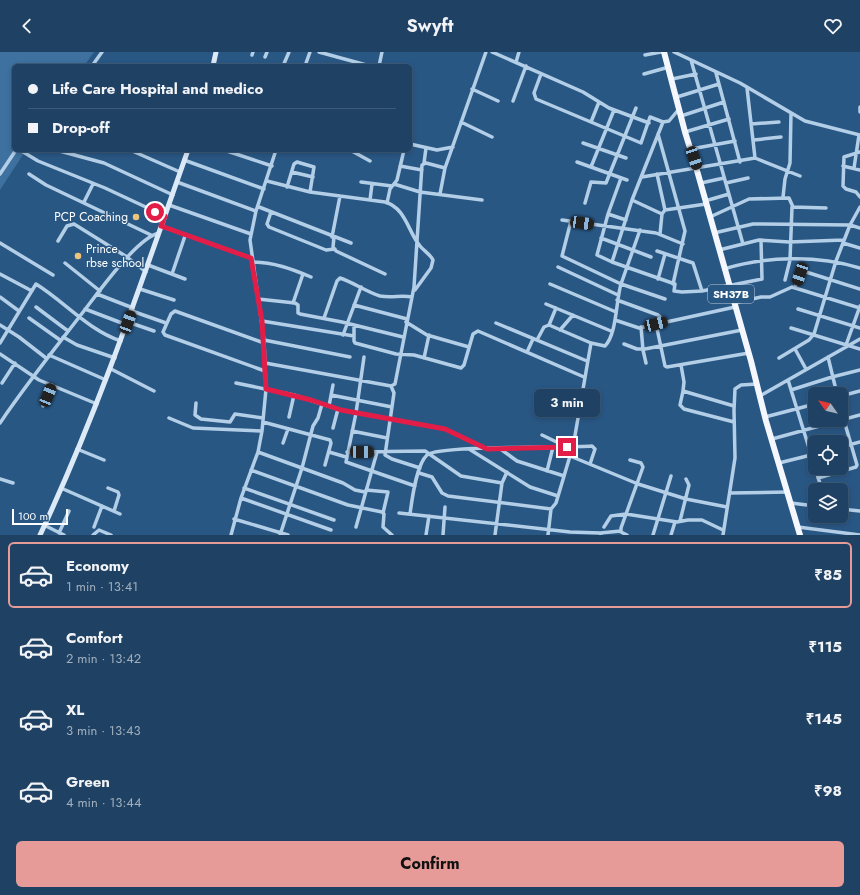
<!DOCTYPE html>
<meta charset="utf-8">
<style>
:root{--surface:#1f4163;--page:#274869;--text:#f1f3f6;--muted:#a1afbe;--line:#3c5a78;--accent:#e69b98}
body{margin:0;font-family:Jost,sans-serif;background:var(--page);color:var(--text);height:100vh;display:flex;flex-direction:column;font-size:15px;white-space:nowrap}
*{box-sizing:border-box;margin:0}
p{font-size:13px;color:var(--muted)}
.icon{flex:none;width:22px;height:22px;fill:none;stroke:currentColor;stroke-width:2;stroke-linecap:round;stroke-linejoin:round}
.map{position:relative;height:483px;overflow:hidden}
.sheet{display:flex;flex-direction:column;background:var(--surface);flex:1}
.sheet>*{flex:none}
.hud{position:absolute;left:12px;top:12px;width:400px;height:88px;border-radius:6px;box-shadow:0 2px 6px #0003,0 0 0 1px var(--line);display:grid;align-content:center;height:88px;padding:0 16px;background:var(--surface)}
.needle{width:26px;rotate:304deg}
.buttons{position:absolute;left:808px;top:335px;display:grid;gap:8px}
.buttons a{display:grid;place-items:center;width:40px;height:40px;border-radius:6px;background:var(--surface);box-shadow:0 2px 6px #0003,0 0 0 1px var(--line);font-size:20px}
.scale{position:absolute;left:12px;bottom:10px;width:56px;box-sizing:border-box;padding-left:4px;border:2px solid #fff;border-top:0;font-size:11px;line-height:14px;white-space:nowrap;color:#fff;-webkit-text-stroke:3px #295784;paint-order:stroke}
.end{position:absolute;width:18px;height:18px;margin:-9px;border:5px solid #e11d48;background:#fff;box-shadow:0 0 0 2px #fff}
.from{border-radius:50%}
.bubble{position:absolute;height:28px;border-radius:6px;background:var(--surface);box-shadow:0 2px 6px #0003,0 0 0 1px var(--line);font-size:13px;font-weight:700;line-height:28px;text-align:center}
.car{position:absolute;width:12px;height:24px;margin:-12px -6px;border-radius:5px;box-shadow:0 0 3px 1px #0007;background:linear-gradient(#222 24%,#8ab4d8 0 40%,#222 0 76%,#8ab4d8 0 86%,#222 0)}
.hud b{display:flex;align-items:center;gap:14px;height:38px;font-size:15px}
.hud b+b{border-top:1px solid var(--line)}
.hud i{width:10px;height:10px;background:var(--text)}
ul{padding:7px 0 0;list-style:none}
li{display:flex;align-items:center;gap:12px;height:66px;margin:0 8px 6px;padding:0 8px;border:2px solid transparent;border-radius:6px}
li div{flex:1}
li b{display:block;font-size:15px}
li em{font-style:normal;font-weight:700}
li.selected{border-color:var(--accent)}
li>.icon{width:36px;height:36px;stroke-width:1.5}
.action{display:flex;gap:8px;margin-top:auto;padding:8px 16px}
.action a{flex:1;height:46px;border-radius:6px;background:var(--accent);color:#111;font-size:16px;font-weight:700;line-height:46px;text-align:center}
header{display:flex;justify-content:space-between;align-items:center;height:52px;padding:0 16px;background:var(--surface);font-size:18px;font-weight:700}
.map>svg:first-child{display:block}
.green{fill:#3e71a0}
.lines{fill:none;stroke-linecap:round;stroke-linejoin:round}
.street{stroke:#b3cee7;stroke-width:3.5}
.secondary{stroke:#dce9f6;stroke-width:5}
.primary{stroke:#f4f8fe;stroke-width:6}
.route{stroke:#e11d48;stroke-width:5}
.poi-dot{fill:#eec47a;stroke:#295784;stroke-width:1.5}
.labels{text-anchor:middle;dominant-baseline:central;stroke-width:3;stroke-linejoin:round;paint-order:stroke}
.shield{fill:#295784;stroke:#bfcdda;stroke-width:1}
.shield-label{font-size:11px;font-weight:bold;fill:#fff}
.poi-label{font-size:12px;fill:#fff;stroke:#295784;text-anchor:end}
</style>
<header><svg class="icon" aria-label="back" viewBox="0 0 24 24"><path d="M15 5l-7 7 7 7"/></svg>Swyft<svg class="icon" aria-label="heart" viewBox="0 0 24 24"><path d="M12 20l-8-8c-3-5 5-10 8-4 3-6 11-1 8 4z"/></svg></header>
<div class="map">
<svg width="860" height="483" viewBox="0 0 860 483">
<rect width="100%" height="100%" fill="#295784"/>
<path class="green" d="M0 0H94L84 14H14V98H26L0 138Z"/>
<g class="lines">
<path class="street" d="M319 0 370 14
M492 0 583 40 609 56 649 71
M674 0 740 31 805 69 860 83
M252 3 253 0
M645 3 661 0
M265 5 267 0
M691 8 743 192
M516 10 519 0
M92 14 102 0
M283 14 289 0
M305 14 310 0
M379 14 382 0
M716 21 740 110
M541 22 534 41 536 47 641 91 650 65 663 70 632 148 612 210
M644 22 669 15
M672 27 696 22
M747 36 755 106
M472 37 498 49
M677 45 719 32
M513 49 526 14
M860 55V60
M681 64 724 50
M461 70 492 85
M591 70 599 50
M663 70 669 69 679 57
M751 72 779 70
M685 80 729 67
M658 82 685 179 673 232
M754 88 781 85
M583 91 626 106
M410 92 437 98 453 95
M691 97 735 89
M20 98 38 109 105 136 165 164
M56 98 104 111 173 143
M130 98 180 120
M224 98 272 114
M350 98 370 109
M860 100 844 105 843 134 846 137 856 140 860 145
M184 108 264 137
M577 110 627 128
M424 111 426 96
M400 114 422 118
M843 114 860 118
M591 115 614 58
M854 116 859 83
M292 120 313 125
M0 122 16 98
M29 122 46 133 151 183
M657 122 665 158
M642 125 755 106 800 124
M621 126 608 162 597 203 612 210 675 232 674 239 682 240 702 239
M267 129 310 140 385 150C406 156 408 180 420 194 424 199 430 202 433 208L431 216 415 238
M177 130 256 159
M361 130 392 134
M701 131 724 126
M726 131 748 126
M394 132 420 140 482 148
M287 135 294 112 297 110 314 115 310 140
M440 142 445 116 486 0
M783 145 785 127 790 111 791 61
M370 148 372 132
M632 148 662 162
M705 149 729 142
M84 150 93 132
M387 151 390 137 397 128 404 98
M585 151 591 130 606 131 636 56
M169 153 251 182
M259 155 351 191
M271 160 267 172 269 175 326 198 335 197
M608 162 626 168
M710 165 749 147 789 146 793 155 826 156
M562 168 656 181 683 192
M571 169 562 204 621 232 640 178
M161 174 251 206
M714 181 753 172 850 173 860 176
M660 182 662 162 665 158 706 152
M332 185 340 144
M334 185 333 195 336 199 385 222
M601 186 651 205
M58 189 67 174 74 172 127 205 146 220
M0 191 53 223
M843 191 860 196
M719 198 759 188 789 190 844 188
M657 199 693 211 702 239 762 227 761 188
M252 210C273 210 292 217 311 225
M65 211 100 239
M148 213 185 227
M558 215 618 243
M724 217C767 204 817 203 860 216
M0 222 32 239
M172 222 185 184
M658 227 665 202
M785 228 790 208 792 155
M550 232 616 260
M795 236 800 222 803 219 860 237
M140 237 174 248
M97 242 133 256
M0 245 19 259
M258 247 295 251 298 253V261L300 262 342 270 403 285
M617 248 658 263 666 270
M293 251 303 222
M734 251 761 245H770L792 235 860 256
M546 252 611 279
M354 253 407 267
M36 255 68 279
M85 257 127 273
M798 257 860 276
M132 259 166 271
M29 266 60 288
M324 266 337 229 340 226C353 230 366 240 380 244 392 246 401 243 412 245
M615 268 639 276 735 255
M262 269 354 284
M128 270 154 279
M406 270 427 283 469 295
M496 271 587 309
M656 272 665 314 667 315 749 301
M0 273 19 285 46 306
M354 273V289L355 291 396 302 414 303 461 316 464 313 473 282 478 279 584 325
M549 273 556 256
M641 275 643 298 646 311
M791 276 860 297
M560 278 573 263
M343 283 361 235
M63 285 77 293 115 306
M264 288 350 305
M537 288 544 275 549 273 591 291 605 294C617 282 616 248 621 232L665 247
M0 291 36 232C65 250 88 278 121 289
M264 291 175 259 171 262 163 280 165 283 265 319
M624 292 637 297H645L742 278
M846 293 860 254
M795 297 806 317
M527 300 533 287
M0 302 39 328 97 352
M49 303 106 328
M364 305 356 361 346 410 415 434
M828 305 837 342
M424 306 429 283
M779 306 809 288 814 282 836 209 850 173 860 155
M265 311 391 334 394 341 385 403 392 407 420 416
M681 313 684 330 683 339 734 354
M111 317 154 339
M788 328 822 438
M2 331 15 311
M236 331 294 343 341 358 445 377 487 397
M391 334 395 332 414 235 422 113 426 111 445 116
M791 338 832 325 860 318
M683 339 680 353 684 357 734 370
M331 343 392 355
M760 344 860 287
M841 344 860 339
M196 351 195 363 201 367 230 370 235 362 263 366
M43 354 52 333
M329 354 333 333
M289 365 294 343
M765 365 815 352
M169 366 193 376 262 379
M263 370 330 388 331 391 325 413
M0 371C25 334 53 299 80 264 96 244 136 186 159 181
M333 376 338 357
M352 379 387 386
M542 383 567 395
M772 387 860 363
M283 391 288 377
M564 395 570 404 638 432 686 447 727 455
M573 395 591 291
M841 395 860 390
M499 396 517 409 564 424
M77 397 104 408
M469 397 530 435 558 444
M258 400 343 431 355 438 365 440
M329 400 346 405
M347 400 425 399 461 424 502 431
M779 411 815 402
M251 418 348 453 382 460 384 462 383 475 392 483
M547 419 553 395
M419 421 432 425 442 441 448 444 551 457 548 483
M818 426 856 415 857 413 841 358
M0 427 13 431
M61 436 120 462
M108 436 118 440 119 443 114 459
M244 436 334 468
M366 438 388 440 383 461
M730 441 788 440
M241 446 331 478
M791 451 815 454
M551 457 556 451 570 404
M841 457 860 459
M399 461 570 480 600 481 601 483
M410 462C412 448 416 413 427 403 438 393 568 396 592 394L595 397 590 412
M234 467 288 483
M680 469 689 433 686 427
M44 473 64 483
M94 475 102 454
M356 475 377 400
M604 475 611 464 626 462 677 470 688 468H702L723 478
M798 475 860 483
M59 481 69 459
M600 481 621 479
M93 483 99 478 111 483
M231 483 241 446 258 400 262 379 266 337 264 288 250 188 256 159 276 98
M280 483 302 416 313 374 318 366 322 352
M426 483 429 464
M443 483 445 455
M495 483 502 431 507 420
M627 483 621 480V476L643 415 641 411 630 408
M653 483 671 424
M671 483 675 470
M723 483 735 406 734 358 735 337 741 333 757 332"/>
<path class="secondary" d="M213 14 216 0
M40 483C99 358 142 228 188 98"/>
<path class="primary" d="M664 0 685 80 696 115 751 309 766 369 800 483"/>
</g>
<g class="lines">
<path class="route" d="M155 160 165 164 161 174 251 206 262 269 266 337 311 348 341 358 445 377 487 397 567 395"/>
</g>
<g class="poi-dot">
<circle cx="136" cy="165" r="4"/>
<circle cx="78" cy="204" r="4"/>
</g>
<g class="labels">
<rect class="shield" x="708" y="233" width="46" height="18" rx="3"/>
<g class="shield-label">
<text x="731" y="242">SH37B</text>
</g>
<g class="poi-label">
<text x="128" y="165">PCP Coaching</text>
<text x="86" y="197" text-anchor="start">Prince<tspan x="86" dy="14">rbse school</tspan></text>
</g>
</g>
</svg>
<div class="buttons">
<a><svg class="needle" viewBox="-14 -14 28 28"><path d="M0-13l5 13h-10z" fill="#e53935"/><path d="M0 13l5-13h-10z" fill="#a1afbe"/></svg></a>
<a><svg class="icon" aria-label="locate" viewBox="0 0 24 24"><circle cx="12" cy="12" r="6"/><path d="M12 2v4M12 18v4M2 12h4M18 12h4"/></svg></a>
<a><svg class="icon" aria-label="layers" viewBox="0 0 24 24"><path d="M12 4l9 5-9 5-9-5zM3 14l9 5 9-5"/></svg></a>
</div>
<div class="scale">100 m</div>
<i class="end from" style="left:155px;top:160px"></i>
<i class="end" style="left:567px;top:395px"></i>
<div class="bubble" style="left:534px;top:337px;width:66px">3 min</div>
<i class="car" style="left:694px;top:106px;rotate:161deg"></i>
<i class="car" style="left:582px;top:171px;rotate:98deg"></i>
<i class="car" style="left:800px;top:222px;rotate:198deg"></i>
<i class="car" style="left:128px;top:270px;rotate:20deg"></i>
<i class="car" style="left:656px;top:272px;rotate:77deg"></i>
<i class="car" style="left:48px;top:343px;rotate:22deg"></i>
<i class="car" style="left:362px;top:400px;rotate:91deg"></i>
<div class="hud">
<b><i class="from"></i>Life Care Hospital and medico</b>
<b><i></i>Drop-off</b>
</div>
</div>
<section class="sheet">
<ul>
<li class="selected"><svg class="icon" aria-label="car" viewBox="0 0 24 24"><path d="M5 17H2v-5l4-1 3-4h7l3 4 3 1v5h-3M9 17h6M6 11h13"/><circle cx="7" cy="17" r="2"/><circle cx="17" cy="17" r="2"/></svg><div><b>Economy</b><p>1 min · 13:41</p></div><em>₹85</em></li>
<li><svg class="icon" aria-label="car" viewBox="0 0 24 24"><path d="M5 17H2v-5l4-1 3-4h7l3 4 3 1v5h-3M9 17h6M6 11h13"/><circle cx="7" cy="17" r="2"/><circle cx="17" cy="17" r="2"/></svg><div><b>Comfort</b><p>2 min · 13:42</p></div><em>₹115</em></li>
<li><svg class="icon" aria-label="car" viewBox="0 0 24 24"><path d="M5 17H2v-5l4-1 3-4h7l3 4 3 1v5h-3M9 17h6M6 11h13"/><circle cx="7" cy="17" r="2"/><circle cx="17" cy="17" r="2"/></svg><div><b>XL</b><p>3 min · 13:43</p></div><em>₹145</em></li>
<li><svg class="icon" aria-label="car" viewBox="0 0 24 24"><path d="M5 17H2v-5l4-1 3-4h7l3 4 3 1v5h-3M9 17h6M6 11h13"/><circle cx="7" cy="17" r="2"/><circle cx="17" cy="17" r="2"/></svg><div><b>Green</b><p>4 min · 13:44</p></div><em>₹98</em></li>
</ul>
<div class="action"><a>Confirm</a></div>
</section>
